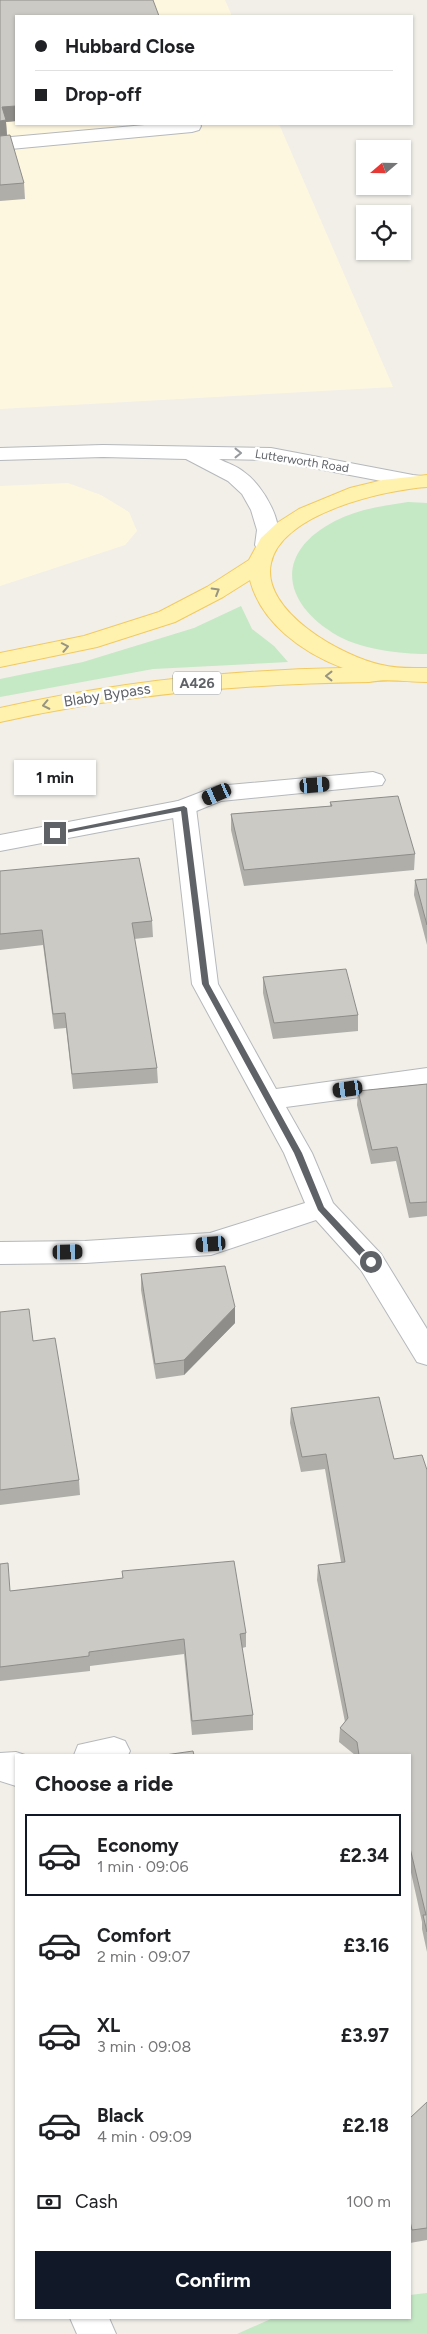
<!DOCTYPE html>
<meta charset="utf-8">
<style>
:root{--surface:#fff;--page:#f2f2f2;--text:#202124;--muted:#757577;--line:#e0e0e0;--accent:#111827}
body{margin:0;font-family:Figtree,sans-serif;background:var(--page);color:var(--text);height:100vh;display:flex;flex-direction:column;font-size:19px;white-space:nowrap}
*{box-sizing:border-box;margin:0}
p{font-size:16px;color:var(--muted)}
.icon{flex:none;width:28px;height:28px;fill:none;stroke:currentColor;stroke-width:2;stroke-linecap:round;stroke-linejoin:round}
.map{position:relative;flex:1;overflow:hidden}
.panel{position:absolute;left:15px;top:1754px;width:396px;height:565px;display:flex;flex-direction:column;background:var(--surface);border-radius:0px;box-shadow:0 1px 4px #0004}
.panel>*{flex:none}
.guide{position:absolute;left:15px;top:15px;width:398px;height:110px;border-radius:0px;box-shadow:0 1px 4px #0004;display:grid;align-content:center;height:110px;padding:0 20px;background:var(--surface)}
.needle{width:32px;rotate:250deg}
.fabs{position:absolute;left:356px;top:140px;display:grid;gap:10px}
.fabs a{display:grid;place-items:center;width:55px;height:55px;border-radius:0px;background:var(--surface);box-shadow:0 1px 4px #0004;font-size:25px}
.end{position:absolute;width:22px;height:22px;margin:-11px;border:6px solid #5f6368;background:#fff;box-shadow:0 0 0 2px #fff}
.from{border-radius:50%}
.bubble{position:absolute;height:35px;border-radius:0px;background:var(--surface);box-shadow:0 1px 4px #0004;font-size:16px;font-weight:700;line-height:35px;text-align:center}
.car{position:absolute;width:15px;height:30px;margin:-15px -8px;border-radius:6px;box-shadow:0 0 4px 1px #0007;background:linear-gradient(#222 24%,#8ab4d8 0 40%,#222 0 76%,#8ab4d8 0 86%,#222 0)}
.guide b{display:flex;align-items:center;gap:18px;height:48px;font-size:19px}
.guide b+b{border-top:1px solid var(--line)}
.guide i{width:12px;height:12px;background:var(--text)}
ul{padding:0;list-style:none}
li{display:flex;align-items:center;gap:15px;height:82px;margin:0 10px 8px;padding:0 10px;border:2px solid transparent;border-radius:0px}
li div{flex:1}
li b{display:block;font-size:19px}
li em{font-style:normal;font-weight:700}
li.current{border-color:var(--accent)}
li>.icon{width:45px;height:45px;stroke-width:1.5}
h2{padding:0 20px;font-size:22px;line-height:60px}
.pay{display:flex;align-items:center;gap:12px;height:55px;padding:0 20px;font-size:19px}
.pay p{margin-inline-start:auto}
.action{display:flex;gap:10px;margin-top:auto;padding:10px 20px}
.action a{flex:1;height:58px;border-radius:0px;background:var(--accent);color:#fff;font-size:20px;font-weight:700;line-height:58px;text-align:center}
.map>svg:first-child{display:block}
.commercial{fill:#fef7e0}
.green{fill:#c5e8c5}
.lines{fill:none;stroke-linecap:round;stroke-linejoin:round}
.service-casing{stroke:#b5b8bc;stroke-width:2}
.minor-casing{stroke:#b5b8bc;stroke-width:2}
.tertiary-casing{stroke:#b5b8bc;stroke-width:2}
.primary-casing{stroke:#f2c960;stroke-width:2}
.service{fill:#fff;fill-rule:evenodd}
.minor{fill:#fff;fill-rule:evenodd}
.tertiary{fill:#fff;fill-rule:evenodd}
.primary{fill:#fff2af;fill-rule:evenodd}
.wall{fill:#afaea9}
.shaded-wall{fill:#8f8d8a}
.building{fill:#cccac5;stroke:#8f8d8a}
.oneway{stroke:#979a9d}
.oneway2{stroke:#979581}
.route{fill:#5f6368}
.labels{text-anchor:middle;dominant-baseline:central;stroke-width:5;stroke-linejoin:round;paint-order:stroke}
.far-street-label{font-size:12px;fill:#5f6368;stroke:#fff}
.shield{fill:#fff;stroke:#8f9295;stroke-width:1}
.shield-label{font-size:14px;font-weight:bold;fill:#5f6368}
.street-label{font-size:15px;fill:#5f6368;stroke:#fff}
</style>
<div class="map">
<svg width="427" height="2334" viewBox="0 0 427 2334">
<rect width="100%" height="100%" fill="#f1efe8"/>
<path class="commercial" d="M0 0H225L232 16H16V124H279L393 387 0 409Z
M68 483 101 495 129 512 137 531 125 545 0 586V486Z"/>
<path class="green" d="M408 502 427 503V654C401 654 361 649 338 636 282 604 273 553 335 521 358 509 383 506 408 502Z
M241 606 252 629 274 646 288 662 153 669 0 697V679L83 662 194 628Z
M427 2293V2334H237L273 2318H410V2295Z"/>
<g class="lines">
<g class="service-casing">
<path id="service" d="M156 124H200L201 126 199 130 192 132 0 150V138Z
M373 772 382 775 385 780 382 785 221 801 184 816 0 851V835L178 801 217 786Z"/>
</g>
<g class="minor-casing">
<path id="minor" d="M184 800 193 802 196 808 218 984 276 1089 427 1068V1088L286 1107 312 1153 333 1203 381 1254 427 1329V1365L417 1362 361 1270 316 1220 211 1255 85 1263 0 1264V1242L85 1241 210 1233 305 1203 284 1153 192 984 172 808 175 802Z
M114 1737 125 1741 130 1751 128 1755H74L78 1745Z
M16 1752 25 1755H16V1786L0 1781V1753Z
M70 2318H109L116 2334H77Z"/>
</g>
<g class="tertiary-casing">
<path id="tertiary" d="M103 445 271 448 413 475 421 476 424 481 421 486 413 487 271 460 219 459C227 463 237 466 244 472 263 485 289 528 274 550L266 552 258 550 255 545 257 530 251 510 242 494 228 481 186 459 103 457 0 460V448Z"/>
</g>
<g class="primary-casing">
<path id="primary" d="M427 475V487C384 490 282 513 271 563 260 611 343 657 382 665 397 669 412 668 427 668V682C408 682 386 678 369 682 241 684 125 694 0 722V708C113 683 227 670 343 668 303 653 261 623 250 580L223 597 175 622 97 647 0 667V653L84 636 159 612 207 587 249 560 261 538 277 523 299 509 350 488 383 480Z"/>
</g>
<use href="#service" class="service"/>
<use href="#minor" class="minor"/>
<use href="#tertiary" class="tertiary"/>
<use href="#primary" class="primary"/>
</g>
<path class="wall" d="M0 0 16 16V121L6 122 7 136 24 183 25 199 0 201Z
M330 802 415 854 414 870 244 886 231 830V814L330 806Z
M0 871 152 921 153 937 134 939 157 1068 158 1083 73 1089 66 1028 54 1029 43 945 0 950Z
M427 879V945L414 895 415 880Z
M263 977 358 1015V1031L273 1039 263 993Z
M427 1084V1216L409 1218 396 1161 371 1164 357 1105 358 1091Z
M141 1274 235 1323 184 1375 156 1379 141 1290Z
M0 1312 33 1341 79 1480 80 1495 0 1505Z
M291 1408 394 1459 427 1470V1952L422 1929V1922L410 1868V1755H355L339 1742 340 1728 345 1722 317 1580 318 1565 341 1562 325 1469 301 1472 290 1423Z
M0 1564 10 1591 123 1578 122 1571 246 1633V1647L242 1648 253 1715V1730L192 1735 184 1654 90 1666V1671L0 1681Z
M427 2102V2240L410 2243V2118Z"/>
<path class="shaded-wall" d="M16 106V121L6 122 7 136 0 137V121L2 107Z
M235 1307V1323L184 1375V1360Z"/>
<path class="building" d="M0 0H153L159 16H16V106L2 107 6 120 0 121Z
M10 135 24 183 0 185V136Z
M398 796 415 854 244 870 231 814 332 806 330 802Z
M139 858 152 921 132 923 157 1068 72 1074 65 1013 53 1014 42 930 0 934V871Z
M427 879V925L415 880Z
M346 969 358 1015 274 1023 263 977Z
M427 1084V1202L410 1203 397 1147 372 1150 358 1091Z
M225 1266 235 1307 184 1360 155 1364 141 1274Z
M29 1309 33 1341 55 1338 79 1480 0 1490V1312Z
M379 1397 394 1459 422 1455 427 1470V1932L423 1915H426L410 1848V1755H359L357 1742 340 1728 348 1718 318 1565 345 1562 326 1454 302 1457 291 1408Z
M234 1561 246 1633 240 1634 253 1715 192 1721 184 1639 89 1652V1656L0 1667V1564L8 1563 10 1591 123 1578 122 1571Z
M193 1751 194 1755H165Z
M427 2102V2228L412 2230 410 2221V2118Z"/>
<defs><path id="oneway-chevron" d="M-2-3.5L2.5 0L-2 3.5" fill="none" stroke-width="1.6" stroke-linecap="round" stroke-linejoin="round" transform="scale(1.25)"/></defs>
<use class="oneway" href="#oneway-chevron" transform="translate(238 453)"/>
<g class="oneway2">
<use href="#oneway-chevron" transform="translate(216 591) rotate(-31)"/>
<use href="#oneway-chevron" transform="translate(65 647) rotate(-11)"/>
<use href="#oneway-chevron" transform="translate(329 676) rotate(180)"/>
<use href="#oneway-chevron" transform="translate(46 705) rotate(168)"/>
</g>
<path class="route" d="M184 806 187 808 209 984 302 1153 324 1207 374 1260V1265H368L318 1210 294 1153 202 984 181 811 55 835 51 833Z"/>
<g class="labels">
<g class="far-street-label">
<text transform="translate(302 461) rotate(9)">Lutterworth Road</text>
</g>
<rect class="shield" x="173" y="671.5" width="48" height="23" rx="4"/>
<g class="shield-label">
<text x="197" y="683">A426</text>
</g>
<g class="street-label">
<text transform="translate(107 695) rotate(-9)">Blaby Bypass</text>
</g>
</g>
</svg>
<div class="fabs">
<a><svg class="needle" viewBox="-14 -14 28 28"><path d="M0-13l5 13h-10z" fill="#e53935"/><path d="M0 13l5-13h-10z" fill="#757577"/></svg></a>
<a><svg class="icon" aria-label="locate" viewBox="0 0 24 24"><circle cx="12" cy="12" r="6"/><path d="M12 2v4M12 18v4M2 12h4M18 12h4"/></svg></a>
</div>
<i class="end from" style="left:371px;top:1262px"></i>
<i class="end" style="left:55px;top:833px"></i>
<div class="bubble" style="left:14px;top:760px;width:82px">1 min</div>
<i class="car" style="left:315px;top:785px;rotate:85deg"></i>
<i class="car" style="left:217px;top:794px;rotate:246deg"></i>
<i class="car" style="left:348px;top:1089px;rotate:262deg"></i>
<i class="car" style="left:211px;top:1244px;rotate:266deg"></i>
<i class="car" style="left:68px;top:1252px;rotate:89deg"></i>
<div class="guide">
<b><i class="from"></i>Hubbard Close</b>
<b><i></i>Drop-off</b>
</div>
<section class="panel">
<h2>Choose a ride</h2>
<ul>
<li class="current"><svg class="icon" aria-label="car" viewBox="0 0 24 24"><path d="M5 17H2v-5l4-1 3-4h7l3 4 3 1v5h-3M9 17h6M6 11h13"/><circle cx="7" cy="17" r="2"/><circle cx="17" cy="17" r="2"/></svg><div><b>Economy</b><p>1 min · 09:06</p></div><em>£2.34</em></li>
<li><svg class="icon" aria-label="car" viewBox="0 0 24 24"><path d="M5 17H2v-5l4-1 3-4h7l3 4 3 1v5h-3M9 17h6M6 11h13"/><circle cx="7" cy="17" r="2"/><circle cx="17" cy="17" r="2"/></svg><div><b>Comfort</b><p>2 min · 09:07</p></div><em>£3.16</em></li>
<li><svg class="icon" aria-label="car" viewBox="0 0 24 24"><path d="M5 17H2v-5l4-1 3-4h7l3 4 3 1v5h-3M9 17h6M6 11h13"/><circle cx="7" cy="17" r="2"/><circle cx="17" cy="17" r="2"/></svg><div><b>XL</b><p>3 min · 09:08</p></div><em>£3.97</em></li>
<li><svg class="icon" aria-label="car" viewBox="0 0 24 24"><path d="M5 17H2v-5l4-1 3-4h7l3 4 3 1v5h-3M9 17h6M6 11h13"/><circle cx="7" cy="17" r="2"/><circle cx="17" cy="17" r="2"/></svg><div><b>Black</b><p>4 min · 09:09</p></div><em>£2.18</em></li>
</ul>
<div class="pay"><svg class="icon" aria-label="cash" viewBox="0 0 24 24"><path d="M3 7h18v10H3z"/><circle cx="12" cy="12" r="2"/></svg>Cash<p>100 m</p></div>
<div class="action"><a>Confirm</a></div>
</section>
</div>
